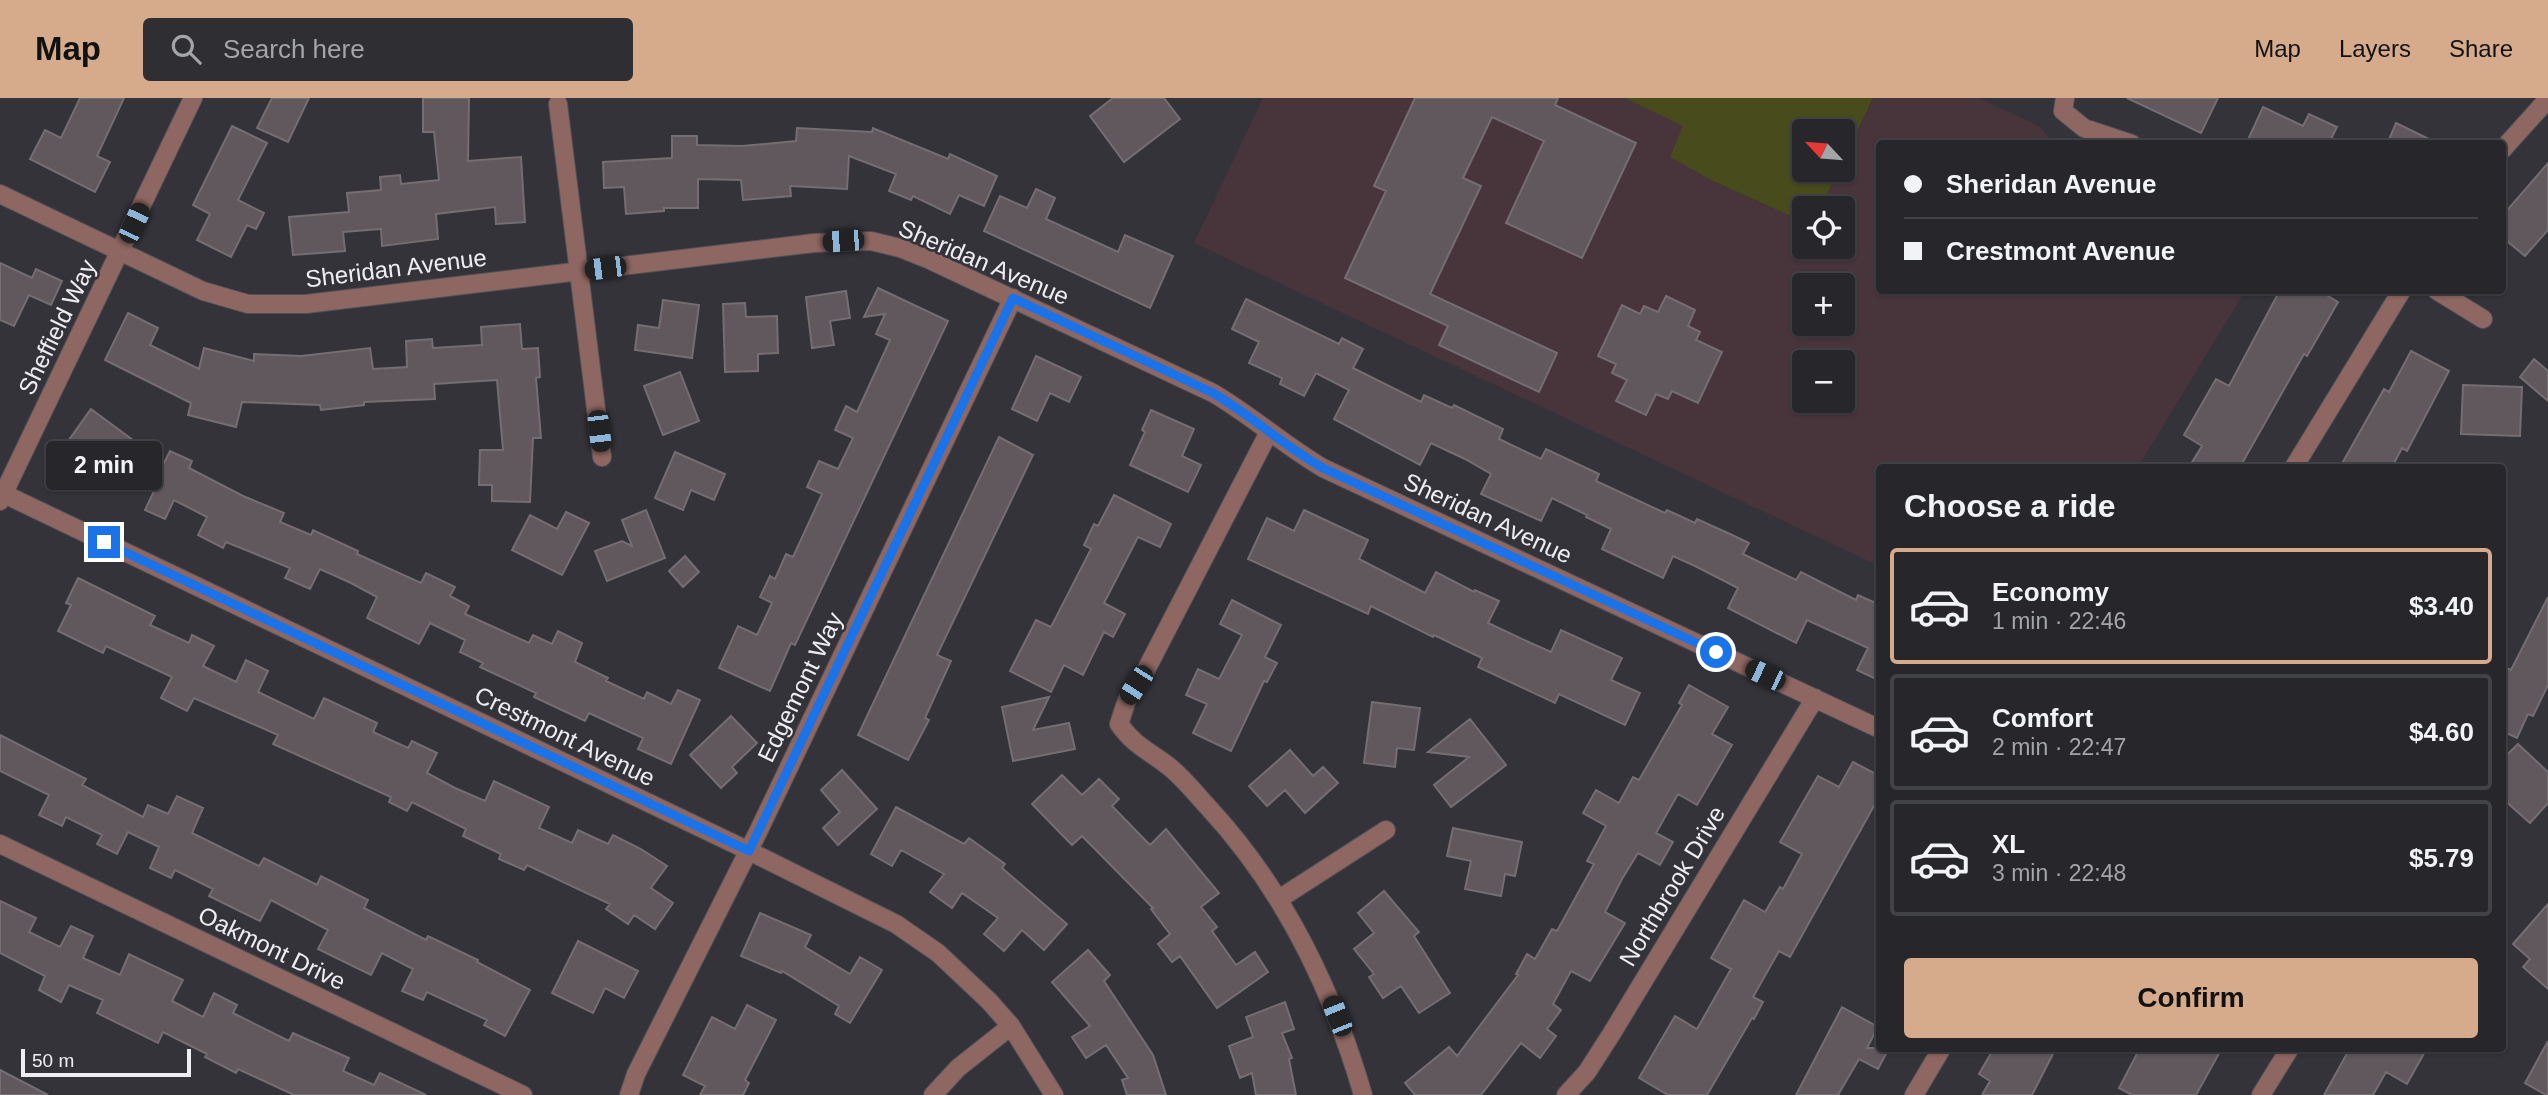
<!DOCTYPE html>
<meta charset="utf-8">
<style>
:root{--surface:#26262b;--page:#2e2e33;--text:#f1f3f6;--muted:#a4a5a9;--line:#424347;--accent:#d6ab8b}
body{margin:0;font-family:Helvetica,sans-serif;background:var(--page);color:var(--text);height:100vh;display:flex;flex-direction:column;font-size:26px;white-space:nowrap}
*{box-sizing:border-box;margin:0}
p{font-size:23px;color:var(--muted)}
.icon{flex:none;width:38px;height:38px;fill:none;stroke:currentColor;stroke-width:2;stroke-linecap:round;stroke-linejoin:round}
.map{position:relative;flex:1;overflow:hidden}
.sheet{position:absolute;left:1876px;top:366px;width:630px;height:588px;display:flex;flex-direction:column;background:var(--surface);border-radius:7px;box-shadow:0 2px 5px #0004,0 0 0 2px var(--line)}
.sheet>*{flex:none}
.banner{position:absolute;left:1876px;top:42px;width:630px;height:154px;border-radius:7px;box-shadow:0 2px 5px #0004,0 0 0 2px var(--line);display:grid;align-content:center;height:154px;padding:0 28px;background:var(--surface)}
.needle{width:46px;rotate:296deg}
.fabs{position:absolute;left:1792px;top:21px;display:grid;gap:14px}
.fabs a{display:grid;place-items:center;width:63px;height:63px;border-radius:7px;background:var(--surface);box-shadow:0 2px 5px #0004,0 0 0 2px var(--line);font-size:35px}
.scale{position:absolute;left:21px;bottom:18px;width:170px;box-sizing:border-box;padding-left:7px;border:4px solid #efeff3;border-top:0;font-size:19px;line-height:24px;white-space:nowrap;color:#efeff3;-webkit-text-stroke:5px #333339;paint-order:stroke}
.end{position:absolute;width:32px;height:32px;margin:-16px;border:9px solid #1a73e8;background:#fff;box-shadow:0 0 0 4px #fff}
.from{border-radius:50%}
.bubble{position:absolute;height:49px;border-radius:7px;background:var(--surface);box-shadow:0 2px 5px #0004,0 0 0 2px var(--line);font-size:23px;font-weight:700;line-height:49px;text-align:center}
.car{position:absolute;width:21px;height:42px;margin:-21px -10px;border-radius:9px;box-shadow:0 0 5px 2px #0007;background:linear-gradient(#222 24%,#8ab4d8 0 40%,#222 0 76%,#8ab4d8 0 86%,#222 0)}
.banner b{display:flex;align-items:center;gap:24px;height:66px;font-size:26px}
.banner b+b{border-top:2px solid var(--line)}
.banner i{width:18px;height:18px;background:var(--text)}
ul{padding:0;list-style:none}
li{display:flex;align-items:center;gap:21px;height:116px;margin:0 14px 10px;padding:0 14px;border:4px solid var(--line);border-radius:7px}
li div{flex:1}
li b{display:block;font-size:26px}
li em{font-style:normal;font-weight:700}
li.selected{border-color:var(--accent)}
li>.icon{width:63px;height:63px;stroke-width:1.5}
h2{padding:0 28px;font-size:32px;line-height:84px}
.cta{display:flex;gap:14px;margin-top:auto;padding:14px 28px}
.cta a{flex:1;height:80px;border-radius:7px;background:var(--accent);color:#111;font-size:28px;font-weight:700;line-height:80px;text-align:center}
header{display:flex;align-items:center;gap:42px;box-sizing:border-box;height:98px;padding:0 35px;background:var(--accent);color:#111}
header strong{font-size:33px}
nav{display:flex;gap:38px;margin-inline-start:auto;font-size:24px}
.search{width:490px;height:63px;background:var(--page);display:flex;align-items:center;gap:18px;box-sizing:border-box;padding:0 24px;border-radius:7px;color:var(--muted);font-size:26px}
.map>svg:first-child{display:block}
.education{fill:#48353c;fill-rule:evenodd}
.green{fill:#484b1c}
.building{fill:#60585c;stroke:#746d71;stroke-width:2}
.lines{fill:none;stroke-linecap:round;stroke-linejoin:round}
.minor-casing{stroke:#515157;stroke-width:20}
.minor{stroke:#8f6762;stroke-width:18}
.route{stroke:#1a73e8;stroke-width:9}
.labels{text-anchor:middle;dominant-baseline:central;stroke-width:5;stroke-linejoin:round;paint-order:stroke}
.street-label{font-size:24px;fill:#efeff3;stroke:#333339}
</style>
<header>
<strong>Map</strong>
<div class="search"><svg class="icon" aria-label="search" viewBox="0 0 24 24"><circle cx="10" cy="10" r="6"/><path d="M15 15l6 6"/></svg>Search here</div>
<nav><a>Map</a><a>Layers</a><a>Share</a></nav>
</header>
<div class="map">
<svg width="2548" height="997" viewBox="0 0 2548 997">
<rect width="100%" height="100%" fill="#333339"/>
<path class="education" d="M1263 0H1625L1684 28 1671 59 1709 81 1804 124V149H1843V110H1820L1839 72H1843V63L1873 0H1979L2039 28 2054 45 1880 46V192L2245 193 2138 369H1880L1879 468 1194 145ZM1804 187H1843V226H1804ZM1804 264H1843V303H1804Z"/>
<path class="green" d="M1625 0H1873L1843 63V33H1804V72H1839L1820 110H1804V124L1709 81 1670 59 1683 28Z"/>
<path class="building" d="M80 0H124L97 58 110 64 95 94 30 61 45 32 61 40Z
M272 0H309L288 44 257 30Z
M423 0H469L468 63 521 59 525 124 496 126 495 109 436 116 438 141 382 148 381 131 343 134 345 153 293 157 289 119 349 114 347 95 381 92 380 79 400 77 401 86 439 82 434 34H423Z
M1113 0H1164L1180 21 1124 64 1090 18Z
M1415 0H1558L1555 7 1636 45 1582 160 1506 125 1544 43 1492 19 1463 80 1481 88 1430 196 1557 255 1539 294 1439 247 1448 228 1345 180 1386 93 1374 88Z
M2127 0H2218L2201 35Z
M2263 9 2303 28 2309 16 2337 29 2331 41 2340 46H2246Z
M2396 25 2439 46H2387Z
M232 28 267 45 238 102 264 115 256 131 247 127 231 159 197 142 210 116 193 107Z
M797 30 872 34 873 30 948 61 950 56 997 78 984 108 959 97 950 116 913 98 911 102 889 93 896 76 849 58 847 91 790 88 791 98 743 102 741 82 698 81V110H664V113L626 116 624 89 604 90 603 64 672 60V38H697V47L742 48 796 43Z
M2548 65V132L2525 158 2502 139V118Z
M1036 91 1055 100 1046 121 1118 154 1125 137 1173 158 1150 210 984 133 1000 98 1027 110Z
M0 165 32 180 36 171 62 183 51 207 29 197 14 228 0 222Z
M878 190 948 223 795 547 791 545 770 593 719 570 738 528 757 537 772 505 760 499 770 478 775 481 786 456 793 459 822 396 807 389 819 363 838 371 853 340 835 332 846 308 857 314 890 242 876 236 885 216 864 219Z
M2280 192H2318L2338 204 2307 258 2304 256 2240 369H2189L2202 348 2184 337 2216 281 2229 288Z
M846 193 850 220 830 223 834 247 812 250 806 199Z
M1666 198 1695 212 1688 228 1700 234 1696 242 1722 254 1698 305 1672 293 1668 301 1656 296 1646 317 1616 303 1627 282 1612 275 1616 266 1598 258 1622 207 1640 216 1644 208 1658 214Z
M1246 201 1339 246 1342 240 1363 251 1353 270 1421 304 1424 297 1452 310 1454 307 1503 331 1499 341 1541 361 1546 351 1599 376 1596 383 1665 415 1667 412 1695 425 1697 421 1730 436 1749 445 1743 456 1796 482 1801 474 1856 502 1858 497 1880 507V583L1857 572 1868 550 1807 522 1796 545 1728 510 1738 490 1695 468 1673 458 1663 480 1602 451 1611 431 1586 419 1587 417 1552 400 1541 423 1481 396 1491 376 1465 361 1431 345 1420 367 1334 321 1349 292 1316 275 1304 298 1280 286 1282 280 1249 265 1259 244 1232 231Z
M663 202 699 207 692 260 635 252 638 227 659 230Z
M745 205 746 219 777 218 778 255 758 256V273L725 274 723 206Z
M128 215 158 230 150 247 199 271 204 250 254 263V256L301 258 370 250 373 271 407 269 406 243 432 241 433 250 482 247 481 229 520 226 522 251 538 250 540 279 536 280 541 340H533L530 404 492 403V387H479L480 352H503L497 282 434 286 435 301 364 304V307L321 312 320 307 242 304 236 329 188 317 191 305 105 262Z
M2411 253 2449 273 2407 353 2402 350 2392 369H2340L2384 291 2389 294Z
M1036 258 1081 279 1069 304 1050 295 1037 323 1012 311Z
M2534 261 2548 273V303L2520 279Z
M680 274 699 323 663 337 644 288Z
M2463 287 2522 289 2520 338 2461 336Z
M91 311 164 365 170 353 192 363 189 370 243 398 284 415 280 424 311 437 313 432 358 453 357 456 421 485 426 475 455 489 450 498 469 508 465 516 529 545 533 537 552 546 558 533 582 545 575 564 608 580 606 583 644 601 647 594 671 606 678 592 700 602 671 666 638 651 643 640 589 615 585 623 534 599 536 595 480 569 483 565 460 554 465 542 430 525 419 546 367 520 377 499 351 485 320 471 310 491 285 480 290 470 226 444 223 450 198 437 207 419 174 402 165 421 145 412 155 391 115 372 103 388 81 372 88 361 66 346Z
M1151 312 1194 331 1182 358 1201 367 1188 394 1130 367 1145 334 1142 332Z
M999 339 1033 357 937 557 951 563 925 620 929 622 908 662 858 637Z
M675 354 725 376 714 402 691 392 683 412 655 400Z
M1114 397 1171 426 1160 449 1138 439 1104 505 1125 516 1113 539 1104 534 1083 577 1064 567 1051 594 1010 573 1036 522 1051 529 1091 451 1084 447 1094 426 1098 428Z
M646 412 665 460 607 483 595 453 622 443 632 448 622 422Z
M1304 412 1368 442 1359 461 1425 495 1436 474 1474 494 1475 492 1499 503 1488 525 1533 546 1551 554 1561 532 1622 560 1611 582 1640 595 1625 627 1559 596 1555 605 1478 569 1482 560 1434 537 1433 539 1371 508 1368 516 1248 461 1267 420 1294 433Z
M566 414 589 425 562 477 512 452 530 417 557 431Z
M685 458 699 474 683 489 669 473Z
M78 480 155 518 150 527 189 545 192 537 214 548 203 568 236 584 246 562 268 573 258 594 314 621 324 600 377 625 373 634 408 650 412 643 437 655 427 675 455 690 485 703 494 683 549 709 539 730 572 745 578 732 608 746 613 737 641 751 667 768 651 790 673 805 655 831 634 817 628 826 606 811 610 806 527 767 524 772 499 761 501 756 463 738 466 731 412 704 407 713 389 704 391 699 273 646 278 637 194 600 187 613 161 600 172 579 106 548 103 555 58 533 71 507 66 505Z
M2548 499V587L2533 618 2528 616 2517 640 2502 633V568L2511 572Z
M1232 502 1281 527 1265 559 1277 565 1267 584 1264 583 1231 653 1193 635 1207 606 1186 597 1198 571 1219 581 1242 537 1220 526Z
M1689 587 1728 609 1712 636 1732 647 1697 707 1678 696 1656 735 1673 744 1660 767 1638 755 1622 781 1605 814 1625 825 1590 883 1571 873 1553 906 1561 912 1547 931 1556 938 1540 960 1521 945 1481 997H1415L1405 985 1449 949 1457 958 1518 877 1516 876 1527 856 1535 861 1552 831 1557 833 1594 766 1587 763 1606 728 1583 715 1596 692 1619 705 1633 679 1639 682 1682 607 1679 605Z
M1049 599 1033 632 1069 625 1075 651 1013 663 1002 609Z
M1372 604 1420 610 1414 652 1397 650 1395 669 1364 665Z
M731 618 757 645 732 669 737 675 721 690 690 657Z
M1470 621 1506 667 1451 709 1434 687 1469 659 1428 654Z
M0 637 86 681 82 687 143 719 148 707 168 716 177 698 203 710 192 735 259 768 264 760 317 787 321 778 368 802 364 810 426 842 428 838 478 862 477 864 530 892 505 938 484 927 487 922 427 894 423 902 402 893 413 871 382 855 371 877 318 851 328 832 271 802 260 823 209 798 213 791 175 772 171 780 150 770 159 749 128 734 117 756 97 746 102 737 66 719 62 728 39 717 49 697 0 673Z
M2518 646 2548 674V705L2530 725 2502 700V662Z
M1290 652 1313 678 1323 669 1338 685 1305 715 1285 692 1267 708 1249 688Z
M1853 664 1880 678V697L1790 859 1779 853 1753 899 1763 904 1754 921 1752 920 1707 997H1668L1639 980 1675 918 1697 931 1731 871 1711 860 1744 802 1765 814 1780 789 1783 791 1802 756 1780 744 1818 678 1839 689Z
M842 672 877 711 838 747 823 730 840 714 821 692Z
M1062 677 1082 697 1099 681 1119 701 1112 708 1150 747 1166 731 1219 795 1201 809 1217 829 1212 833 1236 867 1255 854 1268 874 1217 910 1180 858 1172 864 1158 846 1170 836 1151 811 1153 810 1082 738 1072 747 1032 706Z
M896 709 964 746 969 740 1005 766 1002 770 1067 826 1044 852 1022 832 1004 853 984 836 998 820 962 795 952 810 930 794 944 776 901 752 892 768 871 756Z
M1453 730 1522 744 1515 778 1505 776 1501 798 1465 791 1471 763 1447 758Z
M1384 793 1419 834 1414 838 1450 895 1419 915 1401 888 1383 900 1369 879 1374 876 1354 851 1374 835 1358 815Z
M0 803 36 820 29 834 60 849 71 828 93 838 83 860 120 877 129 856 183 882 172 903 203 919 214 895 237 907 233 915 289 943 293 935 349 960 343 973 374 987 380 975 426 997H294L238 971 236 975 205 959 207 956 163 934 158 945 97 915 103 902 69 887 61 904 39 892 45 878 0 855Z
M2548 806V891L2523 869 2530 861 2513 846Z
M760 815 811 837 805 849 850 876 860 859 882 872 850 925 835 916 839 908 782 873 781 875 741 858Z
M578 843 638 873 624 900 605 890 593 915 552 895Z
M1088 852 1110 877 1104 883 1153 957 1166 997H1127L1122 982 1128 980 1106 947 1086 960 1072 939 1090 928 1052 884Z
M1285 904 1294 931 1282 935 1292 960 1289 961 1296 997H1256L1252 975 1240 980 1229 948 1253 939 1246 919Z
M747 907 776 922 745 982 749 985 743 997H700L705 988 683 977 712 919 735 931Z
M1842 909 1878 929 1867 950H1889L1878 971 1859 961 1838 997H1796Z
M2548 943V997H2546L2525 985Z
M1994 950H2056L2032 997H1982L1990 983 1979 976Z
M2140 950H2222L2196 997H2132L2119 990Z
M2350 950H2427L2407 986 2386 974 2373 997H2324Z
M0 972 48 997H0Z"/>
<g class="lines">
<g class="minor-casing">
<path id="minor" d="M2065 0 2063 13 2084 30 2132 46
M558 6 602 359
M2502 52 2548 1
M0 96 203 193 248 206H306L814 145 871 143 900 150 930 162 1213 295C1252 318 1284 347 1323 370L1880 631
M2436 192 2483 221
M1269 334 1146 572 1127 602 1119 626C1135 648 1146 651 1167 667 1182 678 1195 695 1208 709 1284 791 1332 890 1363 997
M2294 369 2402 192
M0 394 749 753 896 826 938 855 989 903 1011 928 1054 997
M0 403 193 0
M0 746 523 997
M1279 801 1386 732
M629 997 636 976 758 734 1013 200
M933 997 958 970 1011 928
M1566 997 1587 974 1612 935 1815 600
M1914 997 1942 950
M2261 997 2290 950"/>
</g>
<use href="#minor" class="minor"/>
</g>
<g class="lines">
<path class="route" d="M104 444 749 753 1013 200 1213 295C1252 318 1284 348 1323 370L1716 554"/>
</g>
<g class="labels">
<g class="street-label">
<text transform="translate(984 164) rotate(23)">Sheridan Avenue</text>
<text transform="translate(396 170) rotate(-7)">Sheridan Avenue</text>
<text transform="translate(57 229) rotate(-64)">Sheffield Way</text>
<text transform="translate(1488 420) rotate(25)">Sheridan Avenue</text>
<text transform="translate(800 589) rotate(-64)">Edgemont Way</text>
<text transform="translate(565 638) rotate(26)">Crestmont Avenue</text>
<text transform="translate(1672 788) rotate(-59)">Northbrook Drive</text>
<text transform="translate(272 850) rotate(26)">Oakmont Drive</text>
</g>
</g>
</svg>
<div class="fabs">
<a><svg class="needle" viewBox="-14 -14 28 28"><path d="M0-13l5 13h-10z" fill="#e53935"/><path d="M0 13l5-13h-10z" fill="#a4a5a9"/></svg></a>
<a><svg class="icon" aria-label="locate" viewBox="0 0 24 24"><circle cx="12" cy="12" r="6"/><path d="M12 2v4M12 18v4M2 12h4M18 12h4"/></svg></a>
<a>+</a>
<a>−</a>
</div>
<div class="scale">50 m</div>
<i class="end from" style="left:1716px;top:554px"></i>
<i class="end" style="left:104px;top:444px"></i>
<div class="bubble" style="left:46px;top:343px;width:116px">2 min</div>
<i class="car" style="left:134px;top:125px;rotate:25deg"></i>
<i class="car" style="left:843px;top:143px;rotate:266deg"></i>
<i class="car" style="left:605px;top:170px;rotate:263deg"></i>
<i class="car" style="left:599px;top:333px;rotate:173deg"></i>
<i class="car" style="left:1765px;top:577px;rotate:295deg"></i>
<i class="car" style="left:1136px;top:587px;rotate:213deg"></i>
<i class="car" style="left:1337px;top:918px;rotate:338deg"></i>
<div class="banner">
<b><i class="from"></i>Sheridan Avenue</b>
<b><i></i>Crestmont Avenue</b>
</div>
<section class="sheet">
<h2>Choose a ride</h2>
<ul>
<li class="selected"><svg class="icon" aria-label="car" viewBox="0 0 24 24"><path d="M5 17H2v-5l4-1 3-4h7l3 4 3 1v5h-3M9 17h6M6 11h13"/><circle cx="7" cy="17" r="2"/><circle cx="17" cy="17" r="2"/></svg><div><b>Economy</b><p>1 min · 22:46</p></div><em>$3.40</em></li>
<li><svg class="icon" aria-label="car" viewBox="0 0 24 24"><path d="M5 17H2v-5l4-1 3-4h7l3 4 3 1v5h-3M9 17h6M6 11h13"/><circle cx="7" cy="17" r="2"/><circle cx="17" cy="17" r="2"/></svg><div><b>Comfort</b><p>2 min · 22:47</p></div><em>$4.60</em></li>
<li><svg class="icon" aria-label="car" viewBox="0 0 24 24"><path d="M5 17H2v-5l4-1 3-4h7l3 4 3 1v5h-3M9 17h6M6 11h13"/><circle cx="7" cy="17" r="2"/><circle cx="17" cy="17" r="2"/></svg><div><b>XL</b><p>3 min · 22:48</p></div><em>$5.79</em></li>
</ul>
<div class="cta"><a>Confirm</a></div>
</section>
</div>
